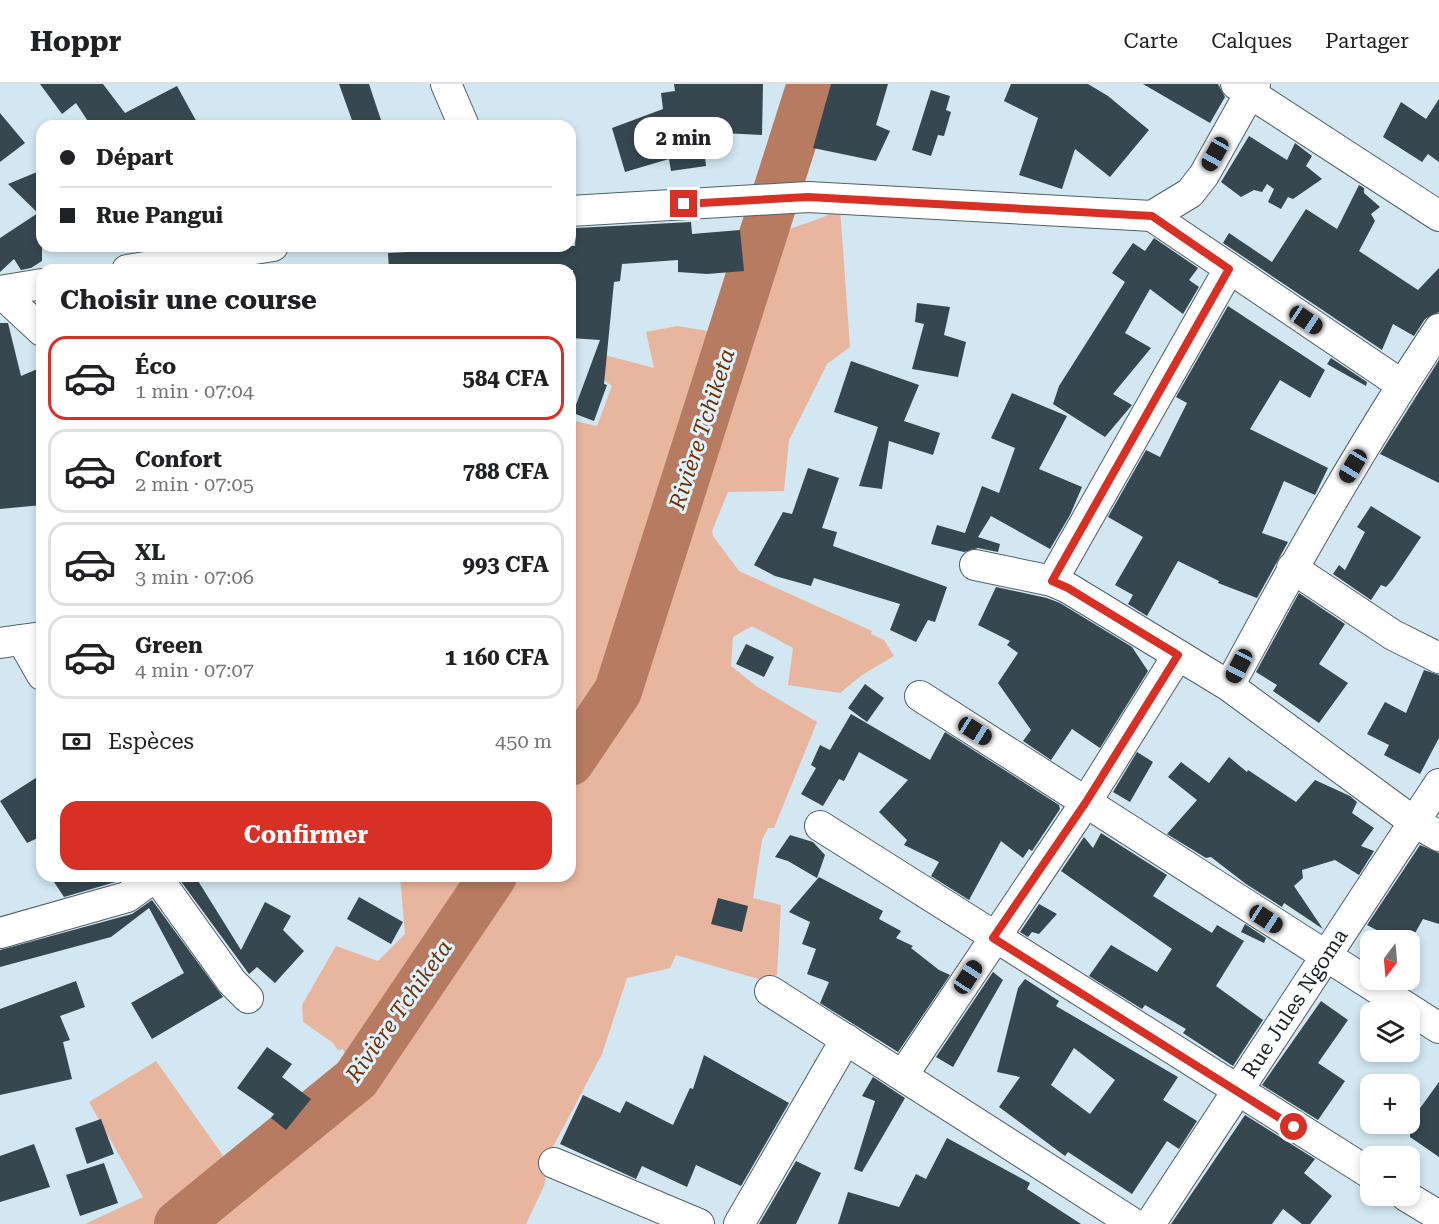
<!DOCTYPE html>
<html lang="fr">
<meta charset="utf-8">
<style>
:root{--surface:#fff;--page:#f6f6f6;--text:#202124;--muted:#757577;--line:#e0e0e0;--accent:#d93025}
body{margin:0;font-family:"Roboto Serif",serif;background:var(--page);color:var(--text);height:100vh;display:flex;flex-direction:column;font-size:22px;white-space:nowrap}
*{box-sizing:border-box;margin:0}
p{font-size:20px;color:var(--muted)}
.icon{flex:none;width:33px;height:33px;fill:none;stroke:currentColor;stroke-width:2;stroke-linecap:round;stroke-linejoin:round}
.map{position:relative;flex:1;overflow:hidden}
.panel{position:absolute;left:36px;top:180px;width:540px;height:618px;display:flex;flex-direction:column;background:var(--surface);border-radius:18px;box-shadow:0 3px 9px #0003}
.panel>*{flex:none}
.top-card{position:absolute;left:36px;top:36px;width:540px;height:132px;border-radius:18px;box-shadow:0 3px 9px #0003;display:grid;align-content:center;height:132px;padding:0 24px;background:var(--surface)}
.needle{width:39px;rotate:196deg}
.tools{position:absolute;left:1360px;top:846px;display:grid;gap:12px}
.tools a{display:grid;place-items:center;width:60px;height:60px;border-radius:12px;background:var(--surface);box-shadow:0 3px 9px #0003;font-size:30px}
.end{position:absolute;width:27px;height:27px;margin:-14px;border:8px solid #d93025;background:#fff;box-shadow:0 0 0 3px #fff}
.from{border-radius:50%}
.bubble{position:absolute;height:42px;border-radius:18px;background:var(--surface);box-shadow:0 3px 9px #0003;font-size:20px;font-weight:700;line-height:42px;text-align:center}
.car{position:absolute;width:18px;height:36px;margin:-18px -9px;border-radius:8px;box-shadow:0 0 4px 2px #0007;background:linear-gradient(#222 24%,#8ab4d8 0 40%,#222 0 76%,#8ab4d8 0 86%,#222 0)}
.top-card b{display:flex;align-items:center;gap:21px;height:57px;font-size:22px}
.top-card b+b{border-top:2px solid var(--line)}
.top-card i{width:15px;height:15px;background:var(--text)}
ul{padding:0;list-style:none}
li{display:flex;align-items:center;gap:18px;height:84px;margin:0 12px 9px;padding:0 12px;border:3px solid var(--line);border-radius:18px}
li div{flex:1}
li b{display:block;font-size:22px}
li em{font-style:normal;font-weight:700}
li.active{border-color:var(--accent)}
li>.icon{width:54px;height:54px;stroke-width:1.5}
h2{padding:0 24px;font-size:27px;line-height:72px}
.pay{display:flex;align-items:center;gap:15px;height:66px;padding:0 24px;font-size:22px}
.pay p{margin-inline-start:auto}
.action{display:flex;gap:12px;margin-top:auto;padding:12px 24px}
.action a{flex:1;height:69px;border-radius:18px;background:var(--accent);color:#fff;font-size:24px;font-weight:700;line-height:69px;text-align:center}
header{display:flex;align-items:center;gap:36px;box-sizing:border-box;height:84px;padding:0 30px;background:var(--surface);border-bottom:2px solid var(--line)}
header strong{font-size:28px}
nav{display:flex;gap:33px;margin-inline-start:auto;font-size:21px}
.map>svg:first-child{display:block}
.green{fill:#e8b59e}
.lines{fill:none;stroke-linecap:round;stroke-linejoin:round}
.river{stroke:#b67b60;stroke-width:48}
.building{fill:#36474f;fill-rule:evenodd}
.minor-casing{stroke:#4f616a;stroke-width:32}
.minor{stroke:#fff;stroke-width:30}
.route{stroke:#d93025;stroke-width:8}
.labels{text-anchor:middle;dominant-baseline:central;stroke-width:6;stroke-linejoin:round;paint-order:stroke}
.street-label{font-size:21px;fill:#192124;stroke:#e0f4ff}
.water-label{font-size:22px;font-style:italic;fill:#762e00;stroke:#e0f4ff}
</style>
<header>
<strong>Hoppr</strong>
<nav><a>Carte</a><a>Calques</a><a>Partager</a></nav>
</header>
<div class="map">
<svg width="1439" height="1140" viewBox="0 0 1439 1140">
<rect width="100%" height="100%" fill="#d2e7f1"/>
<path class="green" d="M840 124 850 263 827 280 789 356 784 407 728 408 712 447 713 452 739 487 872 547 871 550 884 556 894 572 862 591 840 609 788 601 793 564 752 542 733 553 731 582 756 602 817 638 774 744H768L762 756 753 814 781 821 777 891 762 896 676 871 670 884 627 894 602 970 554 1061 544 1102 526 1140H85L143 1113 89 1018 156 977 251 1111 360 1004 343 965 338 966 332 958 303 938 302 921 336 862 378 877 405 850 400 792H570V336L597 342 612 302 593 288 605 271 654 284 646 248 677 242 726 250 781 148C802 140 822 136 840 124Z"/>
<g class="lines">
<path class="river" d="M570 678 618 607 811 0
M178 1140 356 995 493 792"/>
</g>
<path class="building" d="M40 0H103L125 29 177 2 199 42H91L76 19 62 30Z
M339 0H369L383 42H354Z
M674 0H763L762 51 702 48 706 82 671 87 669 75 625 88 612 44 663 25 661 9 675 7Z
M831 0H888L876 41 890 47 876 77 813 64Z
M1011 0H1088L1108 12 1149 46 1110 93 1075 65 1062 105 1019 91 1038 34 1004 17Z
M1143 0H1218L1225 13 1210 39Z
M931 6 950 12 946 26 951 28 944 52 938 51 931 72 912 66Z
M1439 15V78L1428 70 1422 78 1383 53 1401 18 1426 35Z
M0 29 25 59 0 78Z
M1249 52 1287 76 1295 59 1312 72 1306 82 1322 95 1293 115 1288 113 1281 125 1268 118 1274 105 1267 100 1262 108 1254 106 1241 113 1221 98Z
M42 86V177L31 184 21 186 14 175 0 188V154L38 129 8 100Z
M1359 101 1364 104V109L1380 123 1371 130 1375 137 1359 167 1418 206 1439 184V228L1425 235 1414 252 1393 240 1382 266 1223 159 1229 149 1272 178 1306 125 1337 145Z
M691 138 692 150 740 146 744 187 707 190 678 188V176L622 180 620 197 614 198 604 300 607 301 594 337 573 329 600 256 570 254 573 186H389L388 169 466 165V162H575L576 144Z
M1154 154 1198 184 1189 196 1199 203 1183 230 1150 205 1125 249 1151 264 1113 310 1132 321 1105 353 1053 320 1059 302 1125 198 1112 189 1133 159 1145 167Z
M917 219 950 223 944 251 966 258 958 293 912 285 924 240 915 238Z
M1228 222 1325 286 1310 314 1280 296 1250 345 1328 384 1315 411 1284 397 1262 449 1288 458 1257 514 1218 499 1219 497 1178 477 1147 532 1128 520 1133 511 1115 501 1143 453 1108 433 1146 366 1160 373 1187 319 1176 313Z
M0 239H8L21 292 42 283V421L0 425Z
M1331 274 1367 298 1366 302 1327 280Z
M1439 276V399L1380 370Z
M851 277 919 301 904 337 940 349 933 371 889 357 882 405 859 402 878 343 834 328Z
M1012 309 1067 332 1039 385 1082 403 1070 431 1050 465 991 432 978 453 1000 460 998 468 978 464 964 468 931 460 937 441 965 449 982 402 999 409 1015 364 991 354Z
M808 384 839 394 822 444 837 448 833 462 947 503 935 538 928 536 916 558 890 546 900 520 814 494 811 502 775 492 754 481 783 428 792 430Z
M1371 422 1421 453 1393 495 1386 503 1381 501 1371 516 1333 490 1339 481 1345 486 1365 448 1357 443Z
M996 503 1047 514 1060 519 1132 563 1148 587 1100 664 1072 645 1051 676 1023 657 1031 646 998 599 1018 569 1007 561 1010 557 978 541Z
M1299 509 1345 540 1319 580 1348 599 1319 639 1273 607 1277 601 1256 588Z
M746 560 774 573 764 593 736 580Z
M1424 586 1439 591V654L1420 690 1384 671 1389 661 1367 650 1385 618 1406 629Z
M865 600 884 614 867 638 848 624Z
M851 630 930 676 945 648 1059 721 1060 725 1032 767 1029 765 1023 774 1001 757 969 816 931 792 939 778 904 761 907 756 879 728 908 696 859 668 844 697 839 695 823 722 801 710 816 684 811 681 820 661 830 666Z
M1137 668 1153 678 1130 718 1113 708Z
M1229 673 1247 688 1248 686 1296 718 1315 696 1350 712 1357 718 1352 729 1374 744 1361 762 1374 767 1359 791 1335 776 1302 786 1303 794 1294 802 1323 845 1284 819 1282 823 1246 800 1211 773 1206 774 1167 750 1197 716 1168 693 1181 678 1209 699Z
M42 690V752L27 759 0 717Z
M1101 749 1167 791 1153 812 1212 849 1217 841 1244 857 1216 902 1263 936 1233 982 1183 949 1186 945 1145 921 1142 925 1089 892 1111 861 1157 888 1172 865 1061 787 1084 753 1093 764Z
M790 751 813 758 825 771 817 794 788 777 775 773Z
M1420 761 1439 769V840L1423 835 1410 858 1378 856 1384 850 1367 841Z
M50 792H127L119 797 64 813Z
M177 792H195L241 866 265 818 291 832 283 846 304 867 275 899 257 883 249 890Z
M819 793 883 827 879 835 901 847 896 854 913 862 911 864 939 886 950 891 898 968 820 919 829 898 807 890 816 865 802 860 810 838 789 828Z
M359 813 403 838 391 860 347 835Z
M718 814 748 822 742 848 711 840Z
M152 816 223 913 152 955 131 919 184 889 149 824 111 853 0 883V866L132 830Z
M1039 820 1057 830 1039 850 1032 848 1028 853 1020 848Z
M1245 840 1266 854 1264 859 1241 848Z
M993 888 1003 896 953 983 936 973Z
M1025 895 1059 917 1056 922 1178 993 1163 1016 1197 1037 1179 1065 1167 1057 1132 1110 1068 1068 1065 1072 999 1023 1020 993 997 988 1018 904ZM1074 964 1115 996 1090 1030 1051 1001Z
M76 897 85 923 60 932 70 956 63 958 72 995 0 1011V925Z
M1321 917 1348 936 1318 979 1345 997 1318 1036 1262 1001Z
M267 963 292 980 282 993 311 1015 286 1046 271 1034 274 1030 237 1004Z
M704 971 789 1019 741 1102 696 1081 687 1103 642 1082 636 1095 560 1060 583 1011 620 1029 626 1017 673 1041 690 1004 693 1005Z
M873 993 905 1014 862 1088 854 1085 875 1017 862 1012Z
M1439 998V1073L1410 1053V1038Z
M1245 1031 1315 1075 1304 1089 1332 1112 1310 1140H1302L1283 1125 1272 1140H1171Z
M101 1035 114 1070 87 1080 75 1044Z
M947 1054 1030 1099 1027 1105 1081 1140H838L848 1108 899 1123 916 1090 926 1095Z
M34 1060 50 1103 0 1118V1072Z
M796 1077 821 1089 796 1140H759Z
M104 1079 118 1119 80 1132 66 1091Z"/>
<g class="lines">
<g class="minor-casing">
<g id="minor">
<path d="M446 0 464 42"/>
<path d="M1236 0 1439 132"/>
<path d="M570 127 808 113 1152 132"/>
<path d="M1152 132 1402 301"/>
<path d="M1152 132 1190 109 1204 91 1255 0"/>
<path d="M127 186 273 162"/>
<path d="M0 207 42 200"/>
<path d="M0 208 42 247"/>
<path d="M975 481 1052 497 1068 504 1229 602 1414 738 1439 752"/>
<path d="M1292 484 1393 551 1439 574"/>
<path d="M1052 497 1229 185"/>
<path d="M22 556 42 591"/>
<path d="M0 559 42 553"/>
<path d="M1229 602C1294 481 1362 360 1439 245"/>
<path d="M920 612 1439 944"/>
<path d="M820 742 1371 1090"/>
<path d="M156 792 232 898 248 914"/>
<path d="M0 849 127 813 156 792"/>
<path d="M770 907 1134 1140"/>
<path d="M903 991 1086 718 1178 571"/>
<path d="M554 1079 699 1140"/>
<path d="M1406 1112 1439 1132"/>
<path d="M739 1140 846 955"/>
<path id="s1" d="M1150 1140 1439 700"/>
</g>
</g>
<use href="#minor" class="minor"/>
</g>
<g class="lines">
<path class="route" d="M684 120 808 113 1152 132 1229 185 1052 497 1068 504 1178 571 1086 718 993 854 1294 1043"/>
</g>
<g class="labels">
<g class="street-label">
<text stroke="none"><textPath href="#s1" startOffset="264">Rue Jules Ngoma</textPath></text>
</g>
<g class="water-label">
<text transform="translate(702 345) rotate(-72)">Rivière Tchiketa</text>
<text transform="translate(399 927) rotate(-55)">Rivière Tchiketa</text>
</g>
</g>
</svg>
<div class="tools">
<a><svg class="needle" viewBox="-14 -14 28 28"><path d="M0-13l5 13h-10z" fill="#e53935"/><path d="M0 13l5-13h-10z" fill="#757577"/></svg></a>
<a><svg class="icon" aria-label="layers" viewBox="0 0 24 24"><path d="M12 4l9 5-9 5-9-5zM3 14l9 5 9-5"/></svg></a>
<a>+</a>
<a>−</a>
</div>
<i class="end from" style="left:1294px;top:1043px"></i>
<i class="end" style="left:684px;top:120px"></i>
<div class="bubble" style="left:634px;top:33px;width:99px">2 min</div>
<i class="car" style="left:1215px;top:70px;rotate:209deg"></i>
<i class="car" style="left:1306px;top:236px;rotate:124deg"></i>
<i class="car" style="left:1353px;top:382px;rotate:211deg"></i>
<i class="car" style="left:1239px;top:582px;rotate:208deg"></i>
<i class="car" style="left:975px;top:647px;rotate:122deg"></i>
<i class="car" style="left:1266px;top:835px;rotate:123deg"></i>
<i class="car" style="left:968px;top:893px;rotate:33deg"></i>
<div class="top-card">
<b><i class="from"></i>Départ</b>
<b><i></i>Rue Pangui</b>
</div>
<section class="panel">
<h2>Choisir une course</h2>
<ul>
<li class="active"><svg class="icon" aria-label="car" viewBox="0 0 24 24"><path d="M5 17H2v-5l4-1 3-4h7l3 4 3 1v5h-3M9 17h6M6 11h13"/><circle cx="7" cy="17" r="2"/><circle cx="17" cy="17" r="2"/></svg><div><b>Éco</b><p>1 min · 07:04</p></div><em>584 CFA</em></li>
<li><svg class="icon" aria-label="car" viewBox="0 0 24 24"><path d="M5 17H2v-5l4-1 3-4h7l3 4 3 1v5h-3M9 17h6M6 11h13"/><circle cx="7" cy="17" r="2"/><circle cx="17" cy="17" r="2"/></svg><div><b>Confort</b><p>2 min · 07:05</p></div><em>788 CFA</em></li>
<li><svg class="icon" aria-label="car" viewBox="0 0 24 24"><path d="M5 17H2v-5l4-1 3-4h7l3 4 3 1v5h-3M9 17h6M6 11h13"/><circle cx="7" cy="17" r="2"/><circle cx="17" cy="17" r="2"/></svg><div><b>XL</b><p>3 min · 07:06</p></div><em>993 CFA</em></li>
<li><svg class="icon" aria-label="car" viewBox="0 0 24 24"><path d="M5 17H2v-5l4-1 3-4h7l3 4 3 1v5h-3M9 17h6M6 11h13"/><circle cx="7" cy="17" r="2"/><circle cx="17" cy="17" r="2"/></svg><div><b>Green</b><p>4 min · 07:07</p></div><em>1 160 CFA</em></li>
</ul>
<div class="pay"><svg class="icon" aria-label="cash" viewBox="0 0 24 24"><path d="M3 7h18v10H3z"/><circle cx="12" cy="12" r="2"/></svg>Espèces<p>450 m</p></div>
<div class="action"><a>Confirmer</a></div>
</section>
</div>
